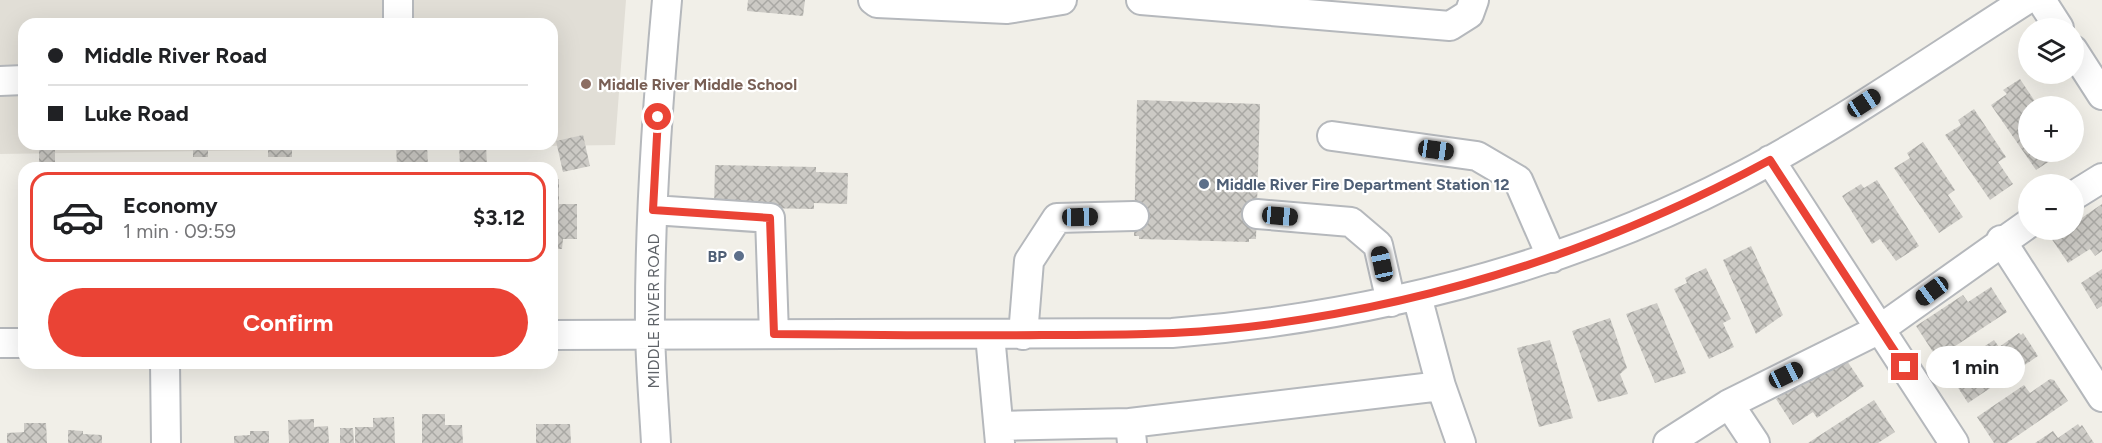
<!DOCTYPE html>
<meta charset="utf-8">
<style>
:root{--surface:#fff;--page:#f2f2f2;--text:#202124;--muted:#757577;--line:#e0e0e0;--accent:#ea4335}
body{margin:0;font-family:Figtree,sans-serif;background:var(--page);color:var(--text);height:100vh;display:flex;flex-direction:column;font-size:22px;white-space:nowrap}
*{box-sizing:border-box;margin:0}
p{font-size:20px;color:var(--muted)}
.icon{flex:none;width:33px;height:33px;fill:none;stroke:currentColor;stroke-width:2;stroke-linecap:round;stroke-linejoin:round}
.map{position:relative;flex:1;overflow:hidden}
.side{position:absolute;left:18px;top:162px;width:540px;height:207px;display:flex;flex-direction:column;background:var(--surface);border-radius:18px;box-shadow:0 6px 24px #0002}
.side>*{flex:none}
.guide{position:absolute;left:18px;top:18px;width:540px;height:132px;border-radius:18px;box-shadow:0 6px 24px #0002;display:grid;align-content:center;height:132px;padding:0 30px;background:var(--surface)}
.buttons{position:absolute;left:2018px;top:18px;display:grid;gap:12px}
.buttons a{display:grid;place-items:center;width:66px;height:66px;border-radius:50%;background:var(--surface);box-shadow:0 6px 24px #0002;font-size:30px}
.end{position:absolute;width:27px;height:27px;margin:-14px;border:8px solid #ea4335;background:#fff;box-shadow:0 0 0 3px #fff}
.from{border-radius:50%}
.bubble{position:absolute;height:42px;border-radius:21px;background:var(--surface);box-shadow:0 6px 24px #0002;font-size:20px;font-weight:700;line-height:42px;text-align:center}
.car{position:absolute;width:18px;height:36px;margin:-18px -9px;border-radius:8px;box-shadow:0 0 4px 2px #0007;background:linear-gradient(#222 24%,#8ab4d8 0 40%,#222 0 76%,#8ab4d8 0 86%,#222 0)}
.guide b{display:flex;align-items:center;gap:21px;height:57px;font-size:22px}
.guide b+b{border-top:2px solid var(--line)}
.guide i{width:15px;height:15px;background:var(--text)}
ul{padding:10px 0 0;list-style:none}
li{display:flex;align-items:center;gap:18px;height:90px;margin:0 12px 9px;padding:0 18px;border:3px solid transparent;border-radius:18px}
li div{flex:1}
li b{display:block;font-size:22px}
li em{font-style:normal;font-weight:700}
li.active{border-color:var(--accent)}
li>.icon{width:54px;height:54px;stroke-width:1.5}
.primary-button{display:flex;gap:12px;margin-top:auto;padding:12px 30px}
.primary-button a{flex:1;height:69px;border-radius:36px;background:var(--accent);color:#fff;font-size:24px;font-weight:700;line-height:69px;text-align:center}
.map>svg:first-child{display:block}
.education{fill:#e1ded6;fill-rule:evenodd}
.building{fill:url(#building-cross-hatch)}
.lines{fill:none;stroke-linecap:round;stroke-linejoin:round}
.minor-casing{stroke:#b5b8bc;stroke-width:32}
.minor{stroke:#fff;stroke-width:28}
.route{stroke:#ea4335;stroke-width:8}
.education-dot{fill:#8d6e63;stroke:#fff;stroke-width:2}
.service-dot{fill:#5c6f8a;stroke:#fff;stroke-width:2}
.labels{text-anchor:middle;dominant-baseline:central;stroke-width:4.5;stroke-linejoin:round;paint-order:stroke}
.education-label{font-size:16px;font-weight:bold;fill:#785e54;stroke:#fff;text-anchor:start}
.service-label{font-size:16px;font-weight:bold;fill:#4e5e75;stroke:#fff;text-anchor:start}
.street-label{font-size:16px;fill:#5f6368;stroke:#fff}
</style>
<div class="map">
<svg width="2102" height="443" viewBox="0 0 2102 443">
<defs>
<pattern id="building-cross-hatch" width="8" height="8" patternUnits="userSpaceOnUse" patternTransform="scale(1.5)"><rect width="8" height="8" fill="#cccac5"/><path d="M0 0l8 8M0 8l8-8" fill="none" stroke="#a9a8a4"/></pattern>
</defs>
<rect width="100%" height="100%" fill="#f1efe8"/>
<path class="education" d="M0 0H626L615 145 0 154ZM24 24H552V144H24Z"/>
<path class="building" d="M748 0H805L803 16 747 11Z
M2020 79 2038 106H2028V152H2057L2059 155 2036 170 1991 105 2007 94 2003 90Z
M1137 100 1260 104 1256 239H1249V242L1139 239V236H1134Z
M1974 109 2006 157 1998 162 2013 184 1990 200 1945 135 1961 125 1958 120Z
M583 135 590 166 563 172 556 141Z
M1923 142 1955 190 1948 195 1963 217 1939 233 1894 168 1910 158 1907 153Z
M39 144H55V166H39Z
M193 144H208V157H193Z
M268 144H292V157H268Z
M396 144H427L428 166 397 167Z
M459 144H486L487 167H460Z
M715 165 816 167V172L848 173 847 204 814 203V209L714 207Z
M552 179H559V204H577V239H563L562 249H552Z
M1877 180 1919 246 1896 261 1880 239 1872 244 1842 196 1861 184 1864 188Z
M2102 204V251L2095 256 2090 249 2068 263 2051 238 2064 230H2073V224Z
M1751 246 1783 315 1756 334 1723 260Z
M1706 268 1731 319 1723 323 1734 347 1709 359 1674 289 1687 283 1685 278Z
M2102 269V306L2097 309 2081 283Z
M1991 287 2007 312 1937 358 1916 326 1963 295 1968 302Z
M1657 303 1686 373 1655 383 1626 314Z
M1610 318 1627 368 1620 374 1628 394 1598 402 1572 331Z
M2019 333 2021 335 2023 333 2038 356 1968 403 1947 371 1994 340 1999 347Z
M1550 340 1573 418 1539 427 1517 348Z
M1843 355 1864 386 1817 418 1813 412 1793 425 1776 399Z
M2050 379 2054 380 2068 401 2007 443H1994L1977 417 2024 385 2030 393Z
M1874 400 1895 432 1878 443H1808Z
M422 414H445V425H462L463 443H422Z
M394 417 395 443H355V427H373V418Z
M314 419V427L328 426 329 443H289L288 420Z
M24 423H46L47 443H7V433L24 432Z
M536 424H570L571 443H536Z
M2078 424 2080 427 2082 425 2094 443H2035L2053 431 2058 438Z
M340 428H353L354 443H340Z
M68 430 83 431V434L102 435V443H68Z
M250 431H269V443H234V436L250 435Z"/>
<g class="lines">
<g class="minor-casing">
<path id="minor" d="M398 0V24
M873 0 877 3 1007 9 1062 0
M1141 0 1450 26 1469 14 1474 0
M2041 0 2059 28
M2073 50 2102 95
M0 81 24 80
M1332 136 1477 156 1518 180 1552 258
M1770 160 1954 443
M2073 196 2102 178
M653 210 770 218 774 334
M1257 214 1351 222 1378 245 1391 302
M2001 240 2102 397
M552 335 1172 333C1368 317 1560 270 1736 179 1836 127 1930 61 2026 0
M990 335 1000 443
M1023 335 1029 261 1057 218 1134 216
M0 343H24
M165 363 166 443
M1441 386 1461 443
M1729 404 1755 443
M1130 423 1441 386 1417 296
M999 426 1130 423 1132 443
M656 443C654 407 651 370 650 333 649 222 657 110 667 0
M1668 443 1729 404 1880 329 2028 224"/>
</g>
<use href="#minor" class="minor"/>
</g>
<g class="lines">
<path class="route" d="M658 117 653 210 770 218 774 334C863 335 953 336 1042 335 1111 335 1180 335 1248 327 1431 305 1608 248 1770 160L1905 367"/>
</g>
<circle class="education-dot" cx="586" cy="84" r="6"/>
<g class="service-dot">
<circle cx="1204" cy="184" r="6"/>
<circle cx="739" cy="256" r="6"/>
</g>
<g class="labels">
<g class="education-label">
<text x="598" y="84">Middle River Middle School</text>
</g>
<g class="service-label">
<text x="1216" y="184">Middle River Fire Department Station 12</text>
<text x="727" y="256" text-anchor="end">BP</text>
</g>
<g class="street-label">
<text transform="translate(653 311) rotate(-90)">MIDDLE RIVER ROAD</text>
</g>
</g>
</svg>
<div class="buttons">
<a><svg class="icon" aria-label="layers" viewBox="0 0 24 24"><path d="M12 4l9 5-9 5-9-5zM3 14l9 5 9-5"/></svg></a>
<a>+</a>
<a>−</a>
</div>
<i class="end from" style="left:658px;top:117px"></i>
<i class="end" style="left:1905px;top:367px"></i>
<div class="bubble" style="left:1926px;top:346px;width:99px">1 min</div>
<i class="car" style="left:1864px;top:103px;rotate:57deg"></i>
<i class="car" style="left:1436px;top:150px;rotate:98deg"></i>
<i class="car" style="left:1280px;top:216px;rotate:95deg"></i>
<i class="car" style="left:1080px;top:217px;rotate:89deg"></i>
<i class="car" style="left:1382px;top:264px;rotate:348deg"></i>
<i class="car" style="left:1932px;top:291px;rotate:234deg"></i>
<i class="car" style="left:1786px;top:375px;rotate:64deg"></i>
<div class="guide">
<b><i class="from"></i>Middle River Road</b>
<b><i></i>Luke Road</b>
</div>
<section class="side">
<ul>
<li class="active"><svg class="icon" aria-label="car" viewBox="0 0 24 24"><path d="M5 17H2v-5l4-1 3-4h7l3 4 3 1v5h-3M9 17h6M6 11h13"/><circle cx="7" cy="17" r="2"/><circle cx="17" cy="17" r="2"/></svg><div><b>Economy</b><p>1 min · 09:59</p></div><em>$3.12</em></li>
</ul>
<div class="primary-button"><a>Confirm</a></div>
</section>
</div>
